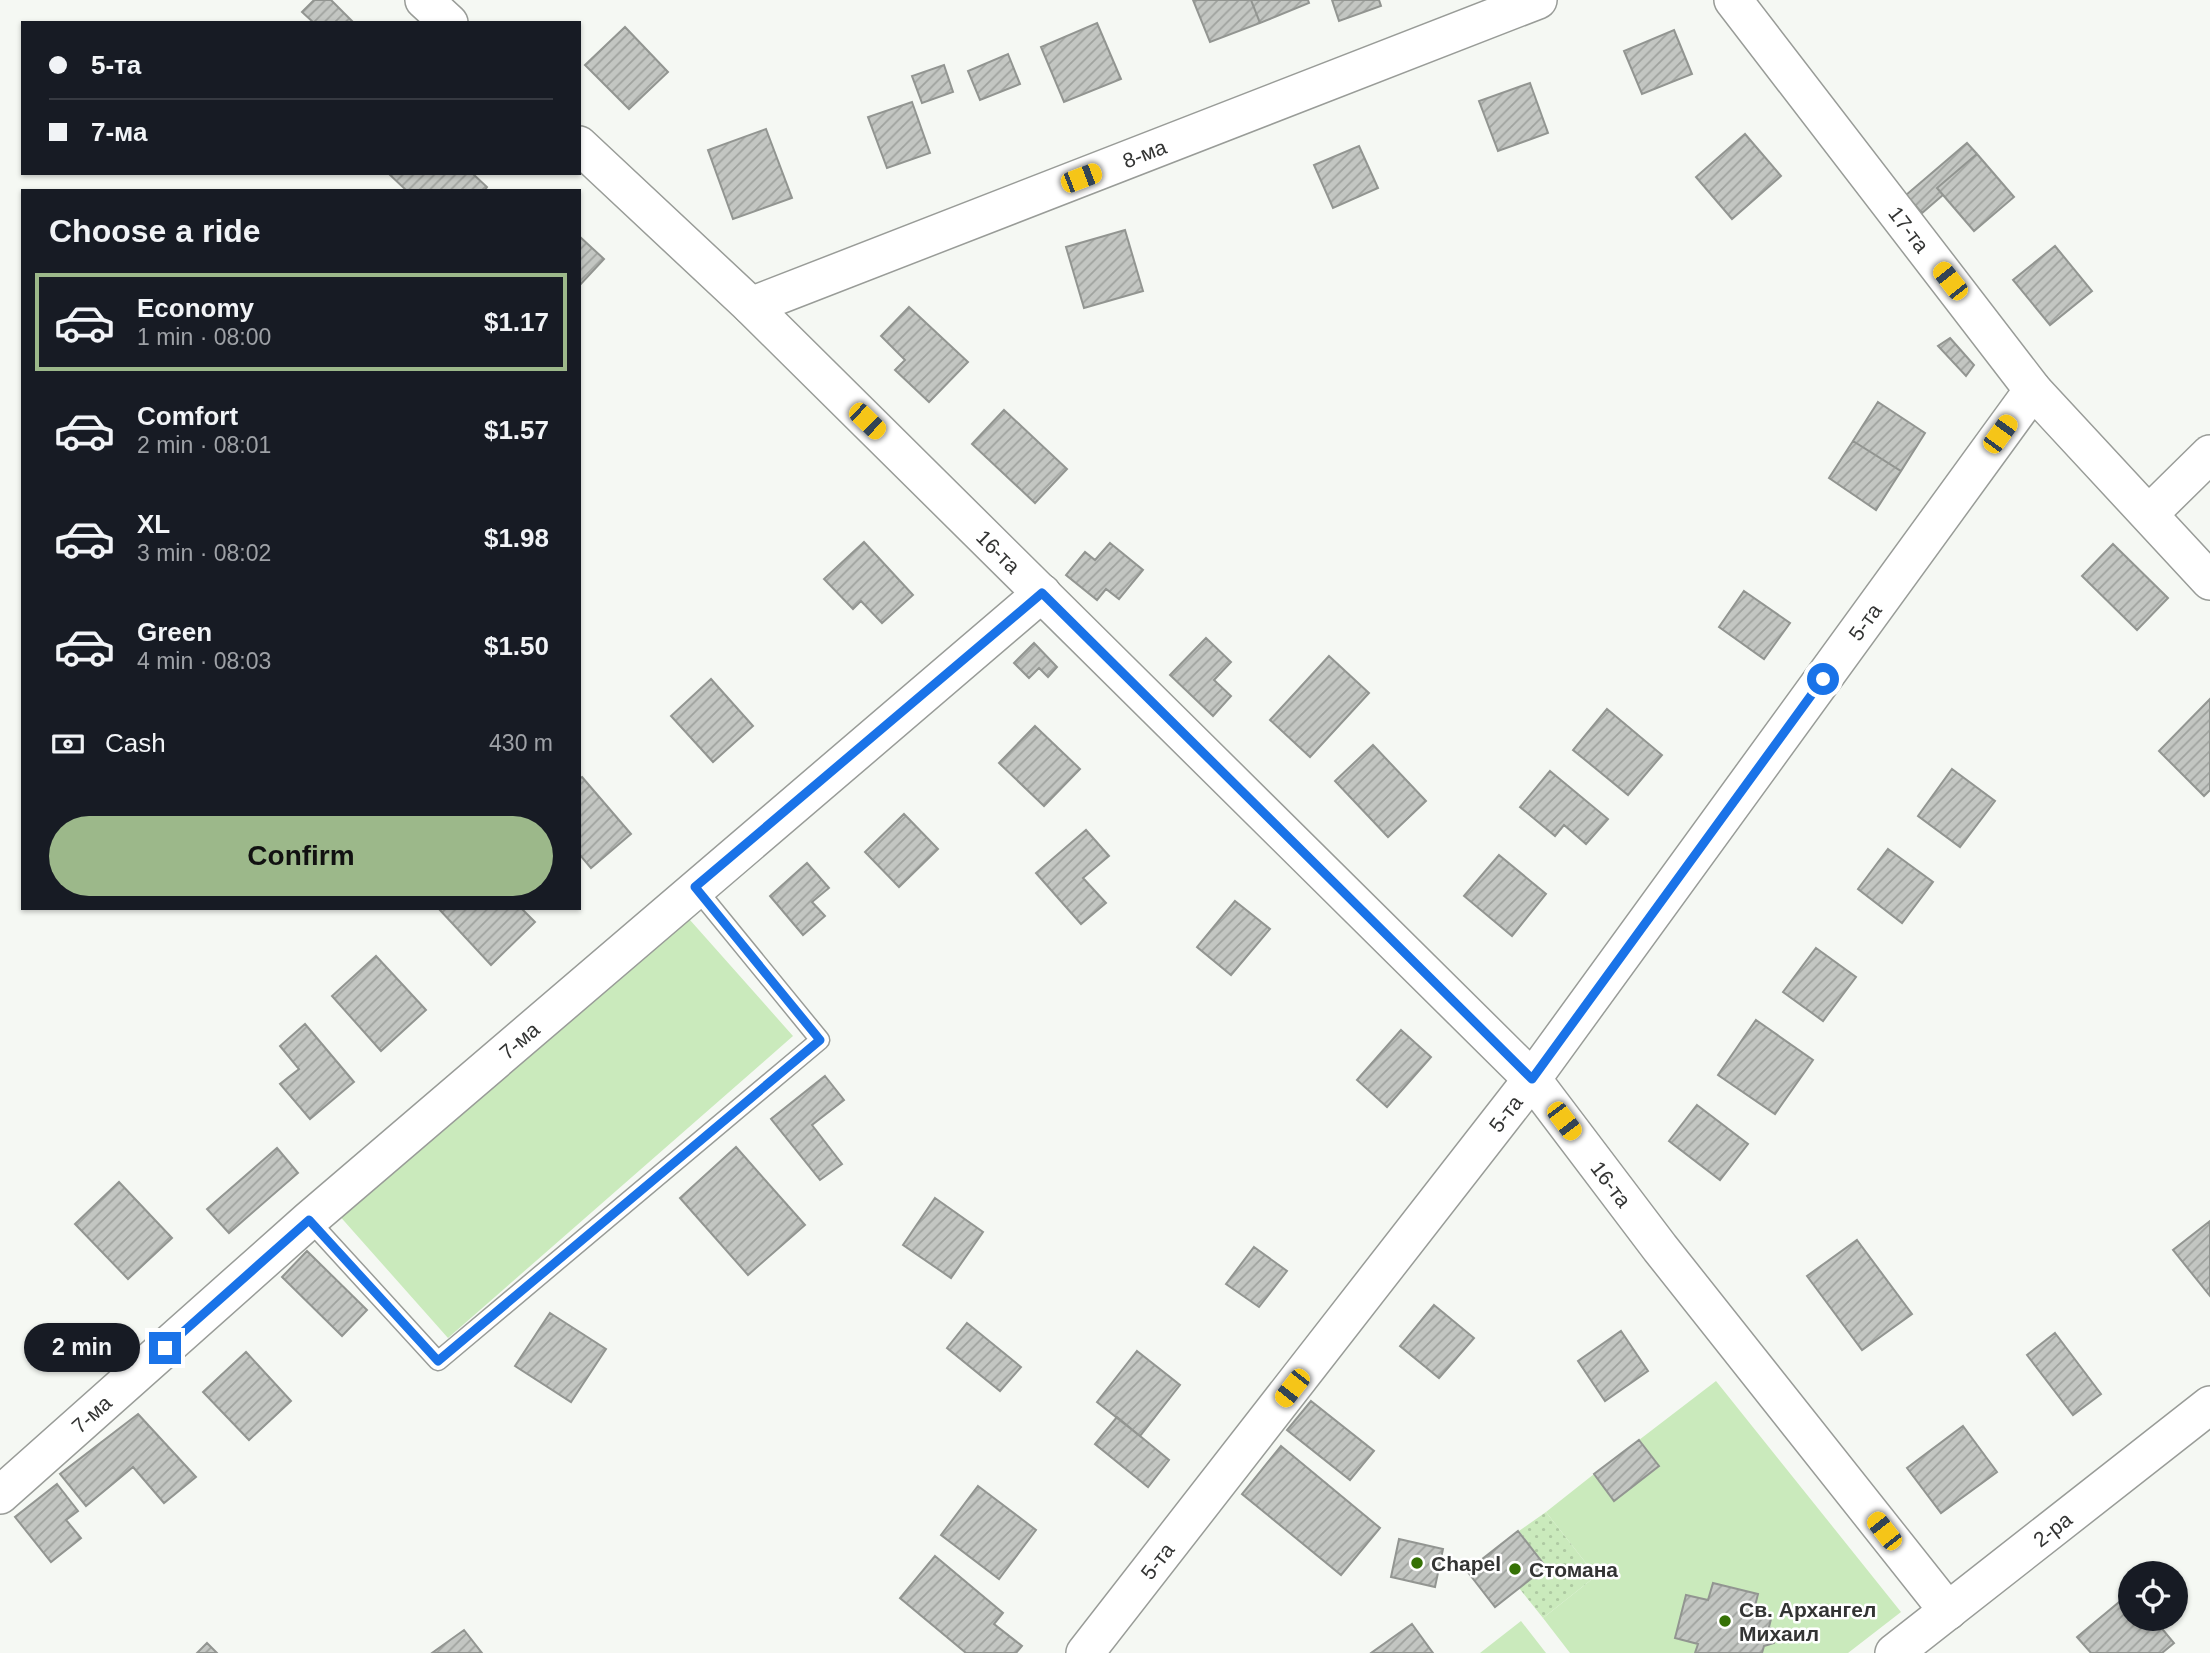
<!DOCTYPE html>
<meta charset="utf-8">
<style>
:root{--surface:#171b24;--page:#242831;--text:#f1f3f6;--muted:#9ea1a6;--line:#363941;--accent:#9cb88a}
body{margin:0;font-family:Helvetica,sans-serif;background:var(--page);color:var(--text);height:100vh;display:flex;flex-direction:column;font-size:26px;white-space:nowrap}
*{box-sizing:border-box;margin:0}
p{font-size:23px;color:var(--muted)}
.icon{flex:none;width:38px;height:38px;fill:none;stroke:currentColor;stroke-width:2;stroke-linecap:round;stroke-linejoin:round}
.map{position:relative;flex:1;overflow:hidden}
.panel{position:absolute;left:21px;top:189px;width:560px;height:721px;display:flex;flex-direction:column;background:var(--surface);border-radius:0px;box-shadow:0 2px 5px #0004}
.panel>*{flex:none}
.guide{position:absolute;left:21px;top:21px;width:560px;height:154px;border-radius:0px;box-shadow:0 2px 5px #0004;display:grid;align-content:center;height:154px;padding:0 28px;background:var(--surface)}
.tools{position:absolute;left:2118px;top:1561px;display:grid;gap:14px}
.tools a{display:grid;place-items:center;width:70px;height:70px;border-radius:50%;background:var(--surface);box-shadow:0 2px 5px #0004;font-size:35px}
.end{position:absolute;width:32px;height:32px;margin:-16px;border:9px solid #1a73e8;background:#fff;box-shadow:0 0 0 4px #fff}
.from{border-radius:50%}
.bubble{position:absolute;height:49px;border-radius:24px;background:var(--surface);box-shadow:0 2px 5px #0004;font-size:23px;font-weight:700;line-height:49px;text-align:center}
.car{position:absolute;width:21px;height:42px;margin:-21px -10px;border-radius:9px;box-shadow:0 0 5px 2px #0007;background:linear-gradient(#f5c518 24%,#345 0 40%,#f5c518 0 76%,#345 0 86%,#f5c518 0)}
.guide b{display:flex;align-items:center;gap:24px;height:66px;font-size:26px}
.guide b+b{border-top:2px solid var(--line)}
.guide i{width:18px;height:18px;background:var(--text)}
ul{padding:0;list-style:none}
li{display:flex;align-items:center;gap:21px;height:98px;margin:0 14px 10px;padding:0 14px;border:4px solid transparent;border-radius:0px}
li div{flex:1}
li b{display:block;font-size:26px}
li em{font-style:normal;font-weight:700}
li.on{border-color:var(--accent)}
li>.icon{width:63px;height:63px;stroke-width:1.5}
h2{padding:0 28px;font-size:32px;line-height:84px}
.pay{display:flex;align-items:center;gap:18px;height:77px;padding:0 28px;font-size:26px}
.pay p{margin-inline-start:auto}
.primary-button{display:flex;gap:14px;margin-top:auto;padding:14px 28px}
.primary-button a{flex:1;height:80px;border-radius:42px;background:var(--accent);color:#111;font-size:28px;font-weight:700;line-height:80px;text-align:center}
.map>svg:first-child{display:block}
.green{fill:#caeabc}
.garden{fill:url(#garden-dots)}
.building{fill:url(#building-hatch);stroke:#929591;stroke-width:2}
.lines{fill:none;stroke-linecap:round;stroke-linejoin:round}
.lane-casing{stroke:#999c98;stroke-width:21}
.street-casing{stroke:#999c98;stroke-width:40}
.lane{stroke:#fff;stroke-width:18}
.street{stroke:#fff;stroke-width:37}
.route{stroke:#1a73e8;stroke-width:9}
.poi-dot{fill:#357105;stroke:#fff;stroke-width:2.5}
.labels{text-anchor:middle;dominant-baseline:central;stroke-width:5;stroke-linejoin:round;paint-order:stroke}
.street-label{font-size:21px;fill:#333433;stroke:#fff}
.poi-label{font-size:21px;font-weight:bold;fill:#333433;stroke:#fff;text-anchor:start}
</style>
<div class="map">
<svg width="2210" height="1653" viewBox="0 0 2210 1653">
<defs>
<pattern id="garden-dots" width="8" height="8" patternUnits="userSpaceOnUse" patternTransform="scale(1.75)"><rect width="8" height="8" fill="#caeabc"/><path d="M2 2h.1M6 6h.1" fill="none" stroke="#aec9a2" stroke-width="1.8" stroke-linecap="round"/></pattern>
<pattern id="building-hatch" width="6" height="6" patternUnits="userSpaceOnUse" patternTransform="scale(1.75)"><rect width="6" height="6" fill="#c3c6c2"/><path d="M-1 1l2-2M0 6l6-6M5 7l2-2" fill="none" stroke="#9fa29e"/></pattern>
</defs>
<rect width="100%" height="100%" fill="#f5f8f3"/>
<path class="green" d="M682 911 793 1036 448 1338 337 1213Z
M1716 1381 1901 1612 1848 1653H1570L1543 1618 1596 1576 1546 1512 1594 1474 1614 1500 1659 1467 1639 1440Z
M1521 1621 1546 1653H1480Z"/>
<path class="garden" d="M1546 1512 1596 1576 1543 1618 1519 1588 1546 1567 1519 1531Z"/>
<path class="building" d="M314 0H331L354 23H314L302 12Z
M1193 0H1251L1260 23 1210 42Z
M1251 0H1308L1309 3 1260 23Z
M1332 0H1379L1381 6 1339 21Z
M1097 23 1121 79 1064 102 1041 47Z
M625 27 668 72 629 109 585 65Z
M1674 30 1692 74 1642 94 1624 51Z
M1008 54 1020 84 980 100 968 71Z
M944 65 953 92 922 103 912 76Z
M1530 83 1548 133 1498 151 1479 101Z
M912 102 930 153 887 168 868 117Z
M766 129 792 198 733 219 708 150Z
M1745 134 1781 176 1732 219 1696 177Z
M1967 143 1977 154 1937 188 1943 195 1922 213 1906 195Z
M1359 146 1378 188 1333 208 1314 165Z
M1977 154 2014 197 1974 231 1937 188Z
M472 173 487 187 484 191H407L389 174Z
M1125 230 1143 291 1084 308 1066 247Z
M579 236 604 259 579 286Z
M2055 246 2092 291 2050 325 2013 280Z
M909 307 968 362 929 402 895 370 905 360 881 336Z
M1950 338 1974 365 1966 376 1938 346Z
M1878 402 1925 433 1901 471 1853 441Z
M1004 410 1067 469 1035 503 972 444Z
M1853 441 1901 471 1876 510 1829 478Z
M864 542 913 595 882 623 861 601 853 609 824 579Z
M1110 543 1143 570 1119 599 1106 589 1097 600 1066 575 1085 552 1095 560Z
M2113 544 2168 598 2137 630 2082 576Z
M1744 591 1790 623 1764 659 1719 627Z
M1206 638 1231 662 1214 680 1231 696 1213 716 1170 675Z
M1034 643 1057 667 1048 677 1039 668 1029 678 1014 663Z
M1329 656 1369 693 1310 757 1270 720Z
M711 679 753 726 713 762 671 716Z
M2210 699V790L2204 796 2159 751Z
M1607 709 1662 755 1628 795 1573 750Z
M1035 726 1080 769 1044 806 999 763Z
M1373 745 1426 801 1388 837 1335 781Z
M1952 769 1995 801 1960 847 1918 816Z
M1550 771 1608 819 1586 844 1564 825 1555 836 1520 807Z
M582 777 631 834 591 868 579 854V779Z
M904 814 938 849 899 887 865 852Z
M1086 830 1109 856 1083 878 1106 903 1081 924 1036 873Z
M1888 849 1933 882 1902 923 1858 889Z
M1499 855 1546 894 1512 936 1464 896Z
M807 863 829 888 812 902 825 916 803 935 770 896Z
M1235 901 1270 929 1231 975 1197 947Z
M438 908H521L535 922 491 965Z
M1816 948 1856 977 1823 1021 1783 992Z
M376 956 426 1010 381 1051 332 996Z
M1756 1020 1813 1060 1775 1114 1718 1075Z
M305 1024 354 1082 310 1119 280 1084 299 1069 280 1046Z
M1401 1030 1431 1057 1387 1107 1357 1080Z
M825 1076 844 1100 812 1125 842 1164 820 1180 771 1119Z
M1697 1105 1748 1144 1720 1180 1669 1141Z
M736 1147 805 1225 748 1275 680 1198Z
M277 1148 298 1173 229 1233 207 1209Z
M119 1182 172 1238 128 1279 75 1224Z
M935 1198 983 1232 951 1278 903 1245Z
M2210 1221V1296L2173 1250Z
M1857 1240 1912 1314 1862 1350 1807 1276Z
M1254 1247 1287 1271 1259 1307 1226 1284Z
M307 1251 367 1310 342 1336 282 1277Z
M1434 1305 1474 1338 1439 1378 1400 1346Z
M550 1313 606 1349 571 1402 515 1366Z
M967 1323 1021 1367 1000 1391 947 1348Z
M1621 1331 1648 1371 1605 1401 1578 1361Z
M2055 1333 2101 1394 2073 1415 2027 1355Z
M1137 1351 1180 1385 1140 1436 1097 1402Z
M246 1352 291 1401 249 1440 203 1392Z
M1311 1401 1374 1451 1350 1480 1287 1430Z
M138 1414 196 1477 164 1503 133 1467 86 1506 60 1474Z
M1117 1417 1169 1460 1148 1487 1095 1444Z
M1963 1426 1997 1472 1941 1513 1907 1468Z
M1639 1440 1659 1466 1614 1501 1594 1474Z
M1281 1446 1380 1528 1341 1575 1242 1494Z
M57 1484 78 1511 66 1520 81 1538 51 1562 15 1517Z
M978 1486 1036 1530 999 1579 941 1535Z
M1518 1531 1546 1567 1495 1607 1467 1571Z
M1399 1539 1443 1549 1435 1587 1391 1577Z
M935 1556 1003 1613 994 1624 1022 1646 1016 1653H966L900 1598Z
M1713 1583 1758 1594 1754 1610 1772 1615 1769 1627 1776 1633 1774 1643 1764 1646 1762 1653H1695L1698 1644 1675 1638 1686 1595 1708 1600Z
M2130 1593V1619H2154L2174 1643 2162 1653H2091L2077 1637Z
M1412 1624 1433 1653H1371Z
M464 1630 482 1653H432Z
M207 1643 217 1653H197Z"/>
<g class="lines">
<g class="lane-casing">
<path id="lane" d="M309 1220 438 1361 820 1040 695 887"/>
</g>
<g class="street-casing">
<g id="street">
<path d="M424 0 449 23"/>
<path id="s1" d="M1733 0 2033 390 2210 581"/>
<path id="s2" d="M579 145 751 306 1532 1079 1660 1248 1948 1611"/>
<path id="s3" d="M751 306 1538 0"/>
<path d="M2149 514 2210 454"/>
<path id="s4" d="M0 1495 309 1220 1042 593"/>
<path id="s5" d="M1085 1653 1532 1079 2033 390"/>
<path id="s6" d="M1894 1653 2210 1405"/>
</g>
</g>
<use href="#lane" class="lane"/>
<use href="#street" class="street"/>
</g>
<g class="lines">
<path class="route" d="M165 1348 309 1220 438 1361 820 1040 695 887 1042 593 1532 1079 1823 679"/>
</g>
<g class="poi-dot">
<circle cx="1417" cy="1563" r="7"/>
<circle cx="1515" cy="1569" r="7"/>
<circle cx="1725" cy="1621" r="7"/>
</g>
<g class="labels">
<g class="street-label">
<text stroke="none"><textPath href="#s3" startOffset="422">8-ма</textPath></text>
<text stroke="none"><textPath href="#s1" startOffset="289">17-та</textPath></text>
<text stroke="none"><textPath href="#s2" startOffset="584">16-та</textPath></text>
<text stroke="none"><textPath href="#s5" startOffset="1293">5-та</textPath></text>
<text stroke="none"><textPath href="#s4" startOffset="690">7-ма</textPath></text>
<text stroke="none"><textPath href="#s5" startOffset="684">5-та</textPath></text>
<text stroke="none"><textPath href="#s2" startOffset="1466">16-та</textPath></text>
<text stroke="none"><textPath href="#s4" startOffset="122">7-ма</textPath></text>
<text stroke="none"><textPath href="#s6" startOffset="201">2-ра</textPath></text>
<text stroke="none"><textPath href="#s5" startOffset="117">5-та</textPath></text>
</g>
<g class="poi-label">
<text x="1431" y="1563">Chapel</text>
<text x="1529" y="1569">Стомана</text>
<text x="1739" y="1609">Св. Архангел<tspan x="1739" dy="24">Михаил</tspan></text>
</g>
</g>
</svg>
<div class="tools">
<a><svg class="icon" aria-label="locate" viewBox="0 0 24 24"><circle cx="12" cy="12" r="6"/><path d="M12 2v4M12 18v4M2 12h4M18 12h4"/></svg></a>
</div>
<i class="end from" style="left:1823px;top:679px"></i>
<i class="end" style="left:165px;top:1348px"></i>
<div class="bubble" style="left:24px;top:1323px;width:116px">2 min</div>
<i class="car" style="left:1081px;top:178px;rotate:69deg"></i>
<i class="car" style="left:1950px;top:281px;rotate:322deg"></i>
<i class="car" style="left:867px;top:421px;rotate:134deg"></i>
<i class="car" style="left:2000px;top:434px;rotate:36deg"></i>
<i class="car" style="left:1564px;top:1121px;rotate:143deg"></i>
<i class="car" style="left:1292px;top:1388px;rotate:218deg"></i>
<i class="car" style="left:1884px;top:1531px;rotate:322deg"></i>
<div class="guide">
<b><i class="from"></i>5-та</b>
<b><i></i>7-ма</b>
</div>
<section class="panel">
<h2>Choose a ride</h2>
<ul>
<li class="on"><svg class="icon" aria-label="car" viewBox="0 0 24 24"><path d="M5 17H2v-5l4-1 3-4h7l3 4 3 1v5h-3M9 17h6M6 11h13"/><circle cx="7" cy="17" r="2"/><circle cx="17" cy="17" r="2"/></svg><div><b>Economy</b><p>1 min · 08:00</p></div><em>$1.17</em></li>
<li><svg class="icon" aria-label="car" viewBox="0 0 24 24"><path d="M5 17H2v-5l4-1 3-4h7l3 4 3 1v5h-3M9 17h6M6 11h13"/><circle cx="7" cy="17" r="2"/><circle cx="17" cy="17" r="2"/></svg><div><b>Comfort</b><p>2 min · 08:01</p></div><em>$1.57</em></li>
<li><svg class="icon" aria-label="car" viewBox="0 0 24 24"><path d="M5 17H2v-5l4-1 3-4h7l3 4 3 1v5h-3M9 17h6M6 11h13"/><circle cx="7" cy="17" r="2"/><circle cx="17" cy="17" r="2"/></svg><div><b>XL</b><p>3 min · 08:02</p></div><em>$1.98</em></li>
<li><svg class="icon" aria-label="car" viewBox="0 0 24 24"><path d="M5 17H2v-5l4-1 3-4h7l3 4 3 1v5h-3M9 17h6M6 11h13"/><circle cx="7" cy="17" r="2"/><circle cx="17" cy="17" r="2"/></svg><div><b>Green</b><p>4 min · 08:03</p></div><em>$1.50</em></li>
</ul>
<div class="pay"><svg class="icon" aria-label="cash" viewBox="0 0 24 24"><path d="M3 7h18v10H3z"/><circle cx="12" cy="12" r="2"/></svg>Cash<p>430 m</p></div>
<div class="primary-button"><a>Confirm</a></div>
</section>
</div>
